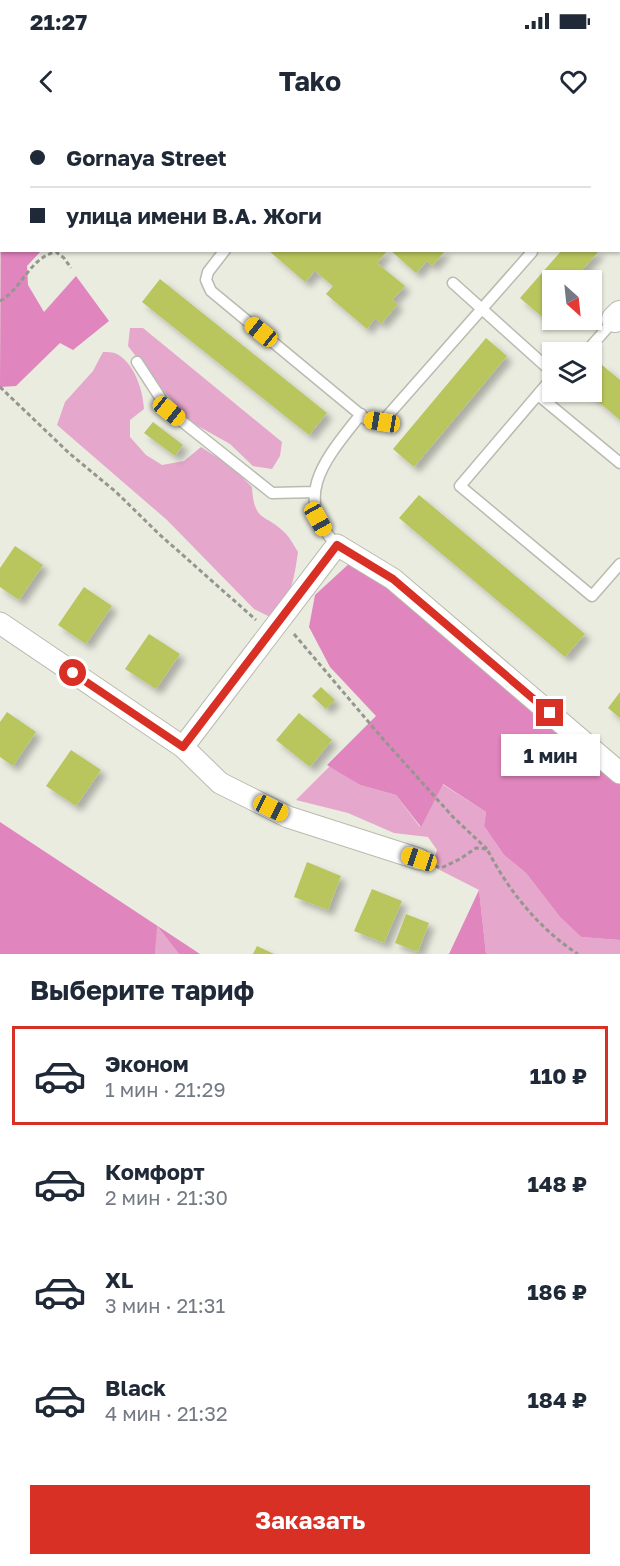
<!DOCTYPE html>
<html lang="ru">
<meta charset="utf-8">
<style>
:root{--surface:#fff;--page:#f6f6f7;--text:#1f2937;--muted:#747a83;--line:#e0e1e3;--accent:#d93025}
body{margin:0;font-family:"Golos Text",sans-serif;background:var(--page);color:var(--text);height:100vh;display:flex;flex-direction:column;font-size:22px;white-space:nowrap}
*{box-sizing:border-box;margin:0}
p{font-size:20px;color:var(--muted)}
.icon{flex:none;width:33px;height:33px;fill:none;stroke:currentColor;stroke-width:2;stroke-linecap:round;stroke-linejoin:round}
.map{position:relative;height:834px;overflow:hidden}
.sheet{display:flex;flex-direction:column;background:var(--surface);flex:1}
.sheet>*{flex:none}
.banner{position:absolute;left:0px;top:0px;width:621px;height:132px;box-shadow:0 2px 4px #0004;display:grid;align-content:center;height:132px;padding:0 30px;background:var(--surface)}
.needle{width:39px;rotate:153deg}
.controls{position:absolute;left:542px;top:150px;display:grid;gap:12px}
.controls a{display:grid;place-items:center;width:60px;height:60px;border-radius:0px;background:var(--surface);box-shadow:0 2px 4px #0004;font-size:30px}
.end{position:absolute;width:27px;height:27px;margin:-14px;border:8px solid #d93025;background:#fff;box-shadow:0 0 0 3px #fff}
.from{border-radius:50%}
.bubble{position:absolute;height:42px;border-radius:0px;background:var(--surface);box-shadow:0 2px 4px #0004;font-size:20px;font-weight:700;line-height:42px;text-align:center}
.car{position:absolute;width:18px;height:36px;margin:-18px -9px;border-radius:8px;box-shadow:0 0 4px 2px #0007;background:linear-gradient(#f5c518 24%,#345 0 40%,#f5c518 0 76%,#345 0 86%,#f5c518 0)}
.banner b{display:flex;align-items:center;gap:21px;height:57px;font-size:22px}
.banner b+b{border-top:2px solid var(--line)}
.banner i{width:15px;height:15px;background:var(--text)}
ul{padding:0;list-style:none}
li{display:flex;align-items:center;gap:18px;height:99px;margin:0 12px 9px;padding:0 18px;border:3px solid transparent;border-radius:0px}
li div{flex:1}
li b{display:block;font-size:22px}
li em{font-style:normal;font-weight:700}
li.active{border-color:var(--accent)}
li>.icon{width:54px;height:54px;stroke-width:1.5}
h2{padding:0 30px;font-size:27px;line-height:72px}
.cta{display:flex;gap:12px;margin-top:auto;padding:12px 30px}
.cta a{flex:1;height:69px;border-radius:0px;background:var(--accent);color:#fff;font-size:24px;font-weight:700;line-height:69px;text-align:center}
.status{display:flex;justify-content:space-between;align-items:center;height:42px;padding:0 30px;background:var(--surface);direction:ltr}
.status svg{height:16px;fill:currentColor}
header{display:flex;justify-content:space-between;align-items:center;height:78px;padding:0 30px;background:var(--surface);font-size:27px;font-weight:700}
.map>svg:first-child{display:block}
.green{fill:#e5a7cb}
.forest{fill:#e085bd}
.building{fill:#b9c55d;filter:url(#shadow)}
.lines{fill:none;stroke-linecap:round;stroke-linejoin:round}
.service-casing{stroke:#b9bbb0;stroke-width:13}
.minor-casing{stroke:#b9bbb0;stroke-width:23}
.tertiary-casing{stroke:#b9bbb0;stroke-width:28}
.path{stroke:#95968e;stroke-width:3;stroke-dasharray:4.5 3;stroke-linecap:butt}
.service{stroke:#fff;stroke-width:10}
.minor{stroke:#fff;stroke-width:21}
.tertiary{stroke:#fff;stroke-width:26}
.route{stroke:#d93025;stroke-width:8}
</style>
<div class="status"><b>21:27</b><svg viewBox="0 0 49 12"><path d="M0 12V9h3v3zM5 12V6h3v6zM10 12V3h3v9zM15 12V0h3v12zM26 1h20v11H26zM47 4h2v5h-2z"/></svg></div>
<header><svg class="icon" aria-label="back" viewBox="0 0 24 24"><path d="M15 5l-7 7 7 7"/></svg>Tako<svg class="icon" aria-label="heart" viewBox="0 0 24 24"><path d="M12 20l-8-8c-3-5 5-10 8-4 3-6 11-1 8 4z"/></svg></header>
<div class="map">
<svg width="620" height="834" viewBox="0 0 620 834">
<defs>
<filter id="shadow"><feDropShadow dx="5.5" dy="5.5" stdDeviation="3" flood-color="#0004"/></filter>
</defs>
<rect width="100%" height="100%" fill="#eaece0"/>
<path class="green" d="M130 208H143L282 322 280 336 272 349 253 346 230 324 191 302 154 260 128 226Z
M103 232C107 232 113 232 117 234 135 244 143 271 144 289L130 300V317L146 335 162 345 184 341 201 327 232 347 252 367C254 403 265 393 284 412 290 417 294 426 298 432 294 459 292 478 270 497L254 489 167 400 57 305 65 282 93 251Z
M330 646 360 665 396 675 420 707 442 664 486 692 484 706 504 735 526 753 560 797 581 817 620 820V834H486L479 770 432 746 437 730 428 717 394 713 348 693 296 680Z
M156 805 179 834H155Z"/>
<path class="forest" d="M1 49 2 130 41 131 27 146 28 165 44 192 76 156 109 201 73 230 60 223 16 266 0 267Z
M352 441 377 455 620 659V820L581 817 560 797 526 753 504 735 484 706 486 692 443 664 421 707 396 675 360 665 327 645 376 596 330 547 309 507 315 475Z
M0 702 200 834H179L157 806 155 834H0Z
M479 770 486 834H449Z"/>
<path class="building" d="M268 130H388L377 143 405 166 392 180 398 184 381 204 375 198 367 209 326 174 333 166 315 151 305 162Z
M390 130H446L432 146 427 141 416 153Z
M562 130H600L573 160H552V184L541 196 520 178Z
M160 159 327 293 309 315 142 182Z
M486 218 507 236 414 347 393 329Z
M602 245 620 260V300L587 272H591V258Z
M153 302 183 325 175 336 144 313Z
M419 375 585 514 565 537 399 398Z
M15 426 43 445 19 480 0 467V448Z
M84 467 112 486 86 524 58 505Z
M149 514 180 534 156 569 125 549Z
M321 567 335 580 326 589 312 576Z
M620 572V598L608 588Z
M7 592 36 612 13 646 0 637V602Z
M299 593 332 620 310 647 276 620Z
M71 630 101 650 76 686 46 666Z
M307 742 341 756 328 790 294 777Z
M372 769 402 781 384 823 354 811Z
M406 794 429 803 418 832 395 823Z
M257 826 274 834H253Z"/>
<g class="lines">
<g class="service-casing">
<path id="service" d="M246 0 249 2
M263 0 264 2
M187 2 188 0
M327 2 329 0
M225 130 208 152 206 160 211 171 367 300 382 302 532 132
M453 163 552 252
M586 232 615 199
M137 242 169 291 272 373 315 372
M552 258 460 366 592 476 620 444
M538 275 620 343
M337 425C289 377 328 336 361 294"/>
</g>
<g class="minor-casing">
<path id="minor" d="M0 503 183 627 220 663 288 697 419 739
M183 627 337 425 393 459 620 653"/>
</g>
<g class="tertiary-casing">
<path id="tertiary" d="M615 199 620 194"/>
</g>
<path class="path" d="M620 34V33
M0 181C22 169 30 137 56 132L64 138 71 148
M0 267 69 333 116 372 159 414 256 500
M294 514 383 619 453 697 487 729
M435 746 441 748 460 739 476 728 487 729C508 770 539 809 578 834"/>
<use href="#service" class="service"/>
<use href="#minor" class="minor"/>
<use href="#tertiary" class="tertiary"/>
</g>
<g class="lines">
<path class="route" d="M73 553 183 627 337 425 393 459 550 593"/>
</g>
</svg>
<div class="controls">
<a><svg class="needle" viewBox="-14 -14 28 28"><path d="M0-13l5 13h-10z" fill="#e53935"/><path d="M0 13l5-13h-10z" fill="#747a83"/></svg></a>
<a><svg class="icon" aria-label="layers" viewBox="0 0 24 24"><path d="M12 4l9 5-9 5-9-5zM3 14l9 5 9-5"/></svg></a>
</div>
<i class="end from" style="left:73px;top:553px"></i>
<i class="end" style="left:550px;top:593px"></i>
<div class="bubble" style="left:501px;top:614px;width:99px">1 мин</div>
<i class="car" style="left:261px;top:212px;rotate:309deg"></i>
<i class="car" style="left:169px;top:291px;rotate:129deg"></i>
<i class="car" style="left:382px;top:302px;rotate:279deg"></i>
<i class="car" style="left:318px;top:399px;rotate:151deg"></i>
<i class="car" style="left:271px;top:688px;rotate:116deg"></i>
<i class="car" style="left:419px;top:739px;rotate:288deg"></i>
<div class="banner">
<b><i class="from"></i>Gornaya Street</b>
<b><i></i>улица имени В.А. Жоги</b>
</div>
</div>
<section class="sheet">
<h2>Выберите тариф</h2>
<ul>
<li class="active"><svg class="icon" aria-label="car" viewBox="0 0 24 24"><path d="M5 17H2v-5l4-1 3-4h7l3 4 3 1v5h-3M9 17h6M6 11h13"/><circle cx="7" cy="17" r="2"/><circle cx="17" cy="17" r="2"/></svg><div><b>Эконом</b><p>1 мин · 21:29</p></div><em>110 ₽</em></li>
<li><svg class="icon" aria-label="car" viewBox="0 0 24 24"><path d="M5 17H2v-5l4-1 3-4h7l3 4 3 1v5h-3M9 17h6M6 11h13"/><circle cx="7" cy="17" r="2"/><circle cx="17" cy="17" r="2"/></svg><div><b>Комфорт</b><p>2 мин · 21:30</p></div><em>148 ₽</em></li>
<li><svg class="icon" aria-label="car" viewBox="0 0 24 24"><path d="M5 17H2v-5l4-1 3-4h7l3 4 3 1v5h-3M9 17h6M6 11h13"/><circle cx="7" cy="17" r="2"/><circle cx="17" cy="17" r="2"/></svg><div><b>XL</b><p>3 мин · 21:31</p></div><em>186 ₽</em></li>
<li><svg class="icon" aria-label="car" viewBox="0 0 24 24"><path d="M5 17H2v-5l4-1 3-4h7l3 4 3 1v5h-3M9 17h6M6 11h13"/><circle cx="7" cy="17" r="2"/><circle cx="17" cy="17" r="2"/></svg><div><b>Black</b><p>4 мин · 21:32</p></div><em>184 ₽</em></li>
</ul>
<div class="cta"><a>Заказать</a></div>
</section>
